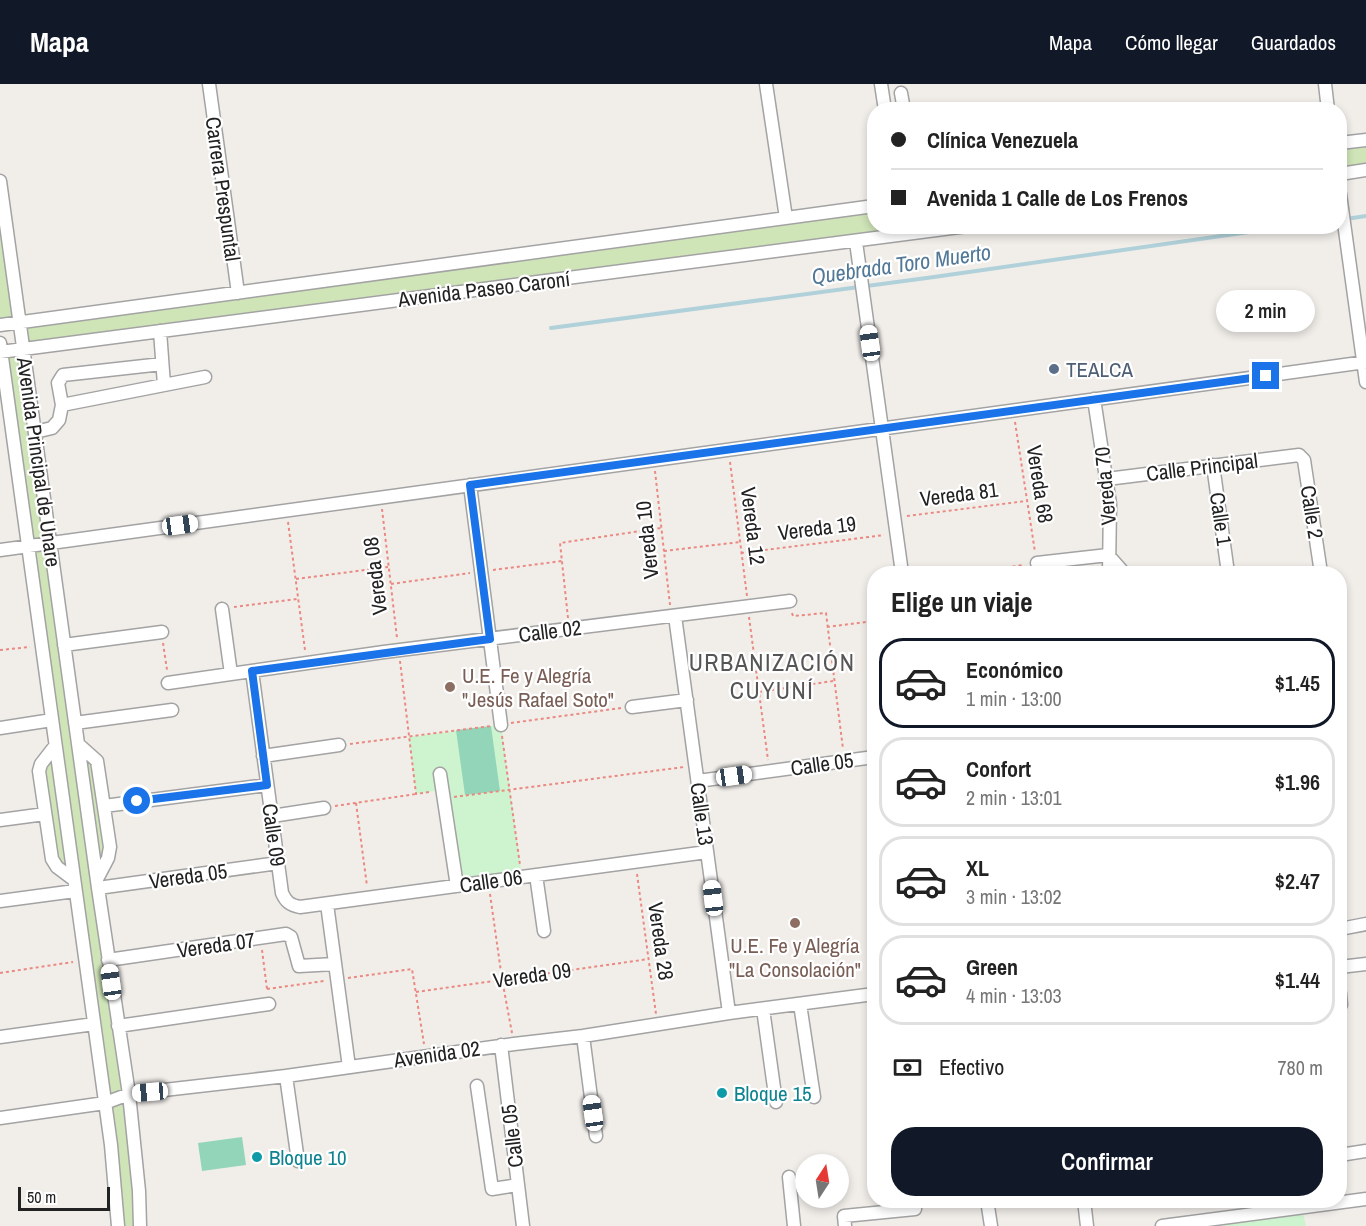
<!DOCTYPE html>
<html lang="es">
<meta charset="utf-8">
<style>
:root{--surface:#fff;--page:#f6f6f6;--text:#222;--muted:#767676;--line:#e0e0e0;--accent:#111827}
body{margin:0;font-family:"Archivo Narrow",sans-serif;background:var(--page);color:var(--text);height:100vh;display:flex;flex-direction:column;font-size:22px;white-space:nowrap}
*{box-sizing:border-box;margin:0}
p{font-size:20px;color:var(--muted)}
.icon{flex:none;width:33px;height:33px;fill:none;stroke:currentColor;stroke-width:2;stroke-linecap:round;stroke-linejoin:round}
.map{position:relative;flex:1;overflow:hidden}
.details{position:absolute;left:867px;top:482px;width:480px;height:642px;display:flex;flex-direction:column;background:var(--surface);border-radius:24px;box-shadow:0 3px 9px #0003}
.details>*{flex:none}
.hud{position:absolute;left:867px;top:18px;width:480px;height:132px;border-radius:24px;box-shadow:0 3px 9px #0003;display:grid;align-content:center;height:132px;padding:0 24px;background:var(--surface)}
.needle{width:39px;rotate:12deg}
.fabs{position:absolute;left:795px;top:1070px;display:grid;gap:12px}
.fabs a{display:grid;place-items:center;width:54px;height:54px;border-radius:50%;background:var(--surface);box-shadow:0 3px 9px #0003;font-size:30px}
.scale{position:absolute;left:18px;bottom:15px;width:92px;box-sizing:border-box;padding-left:6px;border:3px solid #222;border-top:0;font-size:16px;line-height:21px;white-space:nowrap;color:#222;-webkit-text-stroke:4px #fff;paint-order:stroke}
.end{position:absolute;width:27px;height:27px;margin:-14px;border:8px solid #1a73e8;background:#fff;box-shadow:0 0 0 3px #fff}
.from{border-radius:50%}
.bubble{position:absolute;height:42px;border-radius:21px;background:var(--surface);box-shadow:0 3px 9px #0003;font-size:20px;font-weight:600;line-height:42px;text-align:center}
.car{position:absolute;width:18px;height:36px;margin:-18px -9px;border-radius:8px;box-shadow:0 0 4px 2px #0007;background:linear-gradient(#fff 24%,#345 0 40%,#fff 0 76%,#345 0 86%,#fff 0)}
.hud b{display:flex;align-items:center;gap:21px;height:57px;font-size:22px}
.hud b+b{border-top:2px solid var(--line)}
.hud i{width:15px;height:15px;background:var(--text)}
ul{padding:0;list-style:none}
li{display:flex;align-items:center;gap:18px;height:90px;margin:0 12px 9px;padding:0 12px;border:3px solid var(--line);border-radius:24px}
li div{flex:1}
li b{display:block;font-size:22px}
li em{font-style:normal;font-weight:600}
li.current{border-color:var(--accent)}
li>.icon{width:54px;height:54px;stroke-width:1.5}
h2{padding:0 24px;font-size:27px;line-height:72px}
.pay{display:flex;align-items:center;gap:15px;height:66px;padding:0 24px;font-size:22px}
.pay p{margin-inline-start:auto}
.button{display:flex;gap:12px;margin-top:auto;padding:12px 24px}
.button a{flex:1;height:69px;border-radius:24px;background:var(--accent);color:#fff;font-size:24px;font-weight:600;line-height:69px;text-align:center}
header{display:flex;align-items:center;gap:36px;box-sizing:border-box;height:84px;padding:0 30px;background:var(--accent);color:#fff}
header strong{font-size:28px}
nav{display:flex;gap:33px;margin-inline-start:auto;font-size:21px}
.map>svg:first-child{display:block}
.grass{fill:#cfe4b7}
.park{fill:#cef4cf}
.pitch{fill:#92d5b9}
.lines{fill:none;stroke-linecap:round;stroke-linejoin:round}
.stream{stroke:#b0d1d9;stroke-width:4}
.minor-casing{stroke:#a3a3a3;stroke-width:15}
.path{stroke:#ea8982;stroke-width:2;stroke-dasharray:3 3;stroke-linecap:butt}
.minor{stroke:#fff;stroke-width:12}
.route{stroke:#1a73e8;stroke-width:8}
.service-dot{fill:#5c6f8a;stroke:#fff;stroke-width:2}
.education-dot{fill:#8d6e63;stroke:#fff;stroke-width:2}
.culture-dot{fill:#0f9aa8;stroke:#fff;stroke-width:2}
.labels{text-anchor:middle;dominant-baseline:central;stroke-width:4.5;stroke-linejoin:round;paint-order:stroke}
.street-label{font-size:21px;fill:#222;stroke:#fff}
.service-label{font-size:21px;fill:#4e5e75;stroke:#fff;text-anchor:start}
.education-label{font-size:21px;fill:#785e54;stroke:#fff;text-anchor:start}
.culture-label{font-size:21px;fill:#0d838f;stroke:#fff;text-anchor:start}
.water-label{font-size:22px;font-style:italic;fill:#527898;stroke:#fff}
.quarter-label{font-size:24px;letter-spacing:1.5px;fill:#555;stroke:#fff}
</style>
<header>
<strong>Mapa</strong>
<nav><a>Mapa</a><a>Cómo llegar</a><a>Guardados</a></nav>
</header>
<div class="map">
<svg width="1366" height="1142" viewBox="0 0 1366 1142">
<rect width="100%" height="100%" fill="#f1eeea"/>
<path class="grass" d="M1366 56V86L1340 90V59Z
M0 97 19 238 874 122V142L967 143 24 265 78 660 94 672 110 763 97 795 140 1142H118L73 795 57 783 39 687 55 661 2 268 23 265 19 239 0 241Z"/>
<path class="park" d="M501 641 522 793 457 802 442 706 416 710 409 653Z
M1302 1124 1306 1142H1224L1223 1135Z"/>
<path class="pitch" d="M491 642 500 707 465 711 456 646Z
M242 1053 246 1081 202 1087 198 1059Z"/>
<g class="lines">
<path class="stream" d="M1346 135 1366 132
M551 244 934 193 1291 142"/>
<g class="minor-casing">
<path id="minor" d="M209 0 238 209
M766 0 786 134
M881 0 885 26
M1325 0 1328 26
M901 9 904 26
M1340 59 1366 56
M1340 90 1366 86
M0 97 98 804 129 1010 139 1107 140 1142
M1340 110 1366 298
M856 158 902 489
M0 241 874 122
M0 259 111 1061 118 1142
M0 268 967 142
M164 301 205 293
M1094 315 1110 420 1109 489
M62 321 58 299 63 291 162 280
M35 348 52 344 59 336 62 321 164 301 160 247
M1213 381 1228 489
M1107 395 1299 371 1304 376 1321 489
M470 401 501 641
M0 466 1366 278
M1037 479 1108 471 1124 489
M222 525 231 590
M675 532 729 929
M64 561 162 548
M252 587 282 809C286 818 290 821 300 823L707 768
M168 599 384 568 790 517
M632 623 687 616
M75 639 172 626
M0 644 52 636
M78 660 97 677 110 763 108 774 97 795
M55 662 41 680 39 687 52 775 57 783 73 795
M263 672 339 661
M440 690 457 802
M698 697 874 673
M104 722 267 701
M272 732 324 724
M0 736 45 730
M536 791 544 847
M98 804 278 779
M0 817 75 807
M327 820 349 983
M1340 845 1366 840
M108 876 286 850 291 853 299 882 335 880
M1340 883 1366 880
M1340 910 1341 921
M800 920 814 1013
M763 925 776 1018
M118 942 269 920
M583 952 596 1052
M0 953 94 940
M501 961 523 1142
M286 992 298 1077
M477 1002 492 1105 518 1101
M0 1034 105 1019 129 1010 286 992 514 960 583 952 729 929 874 910
M1340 1071 1366 1067
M789 1093 794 1142
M987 1116 991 1142
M1084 1116 1087 1142
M845 1142 844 1132 915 1125 914 1116
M1162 1142 1366 1115"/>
</g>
<path class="path" d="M1015 338 1035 468
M730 378 747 512
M655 387 670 521
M382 425 397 554
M907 432 1026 417
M288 438 305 566
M664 467 740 458
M741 469 884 451
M493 486 562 477
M965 489 1024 481
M296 495 388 483
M391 500 470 489
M234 523 297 515
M792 529 793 532 826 529 843 665
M749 533 768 676
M568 534 560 459 661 444
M827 543 874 537
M163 559 167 586
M0 566 30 563
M400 577 416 710 429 708
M759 608 833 597
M511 639 621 624
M502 652 520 781
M350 660 491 642
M454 713 684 683
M356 719 367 802
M335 722 416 710
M637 790 656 930
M490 810 502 895 512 949
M262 866 267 905
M0 889 73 878
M348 894 412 885 424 960
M267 905 324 897
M416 908 649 875"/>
<use href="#minor" class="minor"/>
</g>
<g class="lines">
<path class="route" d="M137 717 267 701 252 587 490 555 470 401 1266 292"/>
</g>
<circle class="service-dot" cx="1054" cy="285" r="6"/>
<g class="education-dot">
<circle cx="450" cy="603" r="6"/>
<circle cx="795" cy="839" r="6"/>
</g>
<g class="culture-dot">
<circle cx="722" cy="1009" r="6"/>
<circle cx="257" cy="1073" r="6"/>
</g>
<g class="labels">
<g class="street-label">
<text transform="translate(223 105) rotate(82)">Carrera Prespuntal</text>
<text transform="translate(484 205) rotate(-7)">Avenida Paseo Caroní</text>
<text transform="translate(39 378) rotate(82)">Avenida Principal de Unare</text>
<text transform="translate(1202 383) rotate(-7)">Calle Principal</text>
<text transform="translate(1040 400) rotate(81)">Vereda 68</text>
<text transform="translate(1105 402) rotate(-95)">Vereda 70</text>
<text transform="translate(959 410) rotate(-7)">Vereda 81</text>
<text transform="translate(1312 428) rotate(81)">Calle 2</text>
<text transform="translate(1221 435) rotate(82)">Calle 1</text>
<text transform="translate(753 442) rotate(83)">Vereda 12</text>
<text transform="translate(817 444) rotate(-7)">Vereda 19</text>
<text transform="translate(647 456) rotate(-96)">Vereda 10</text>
<text transform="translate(375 492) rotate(-97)">Vereda 08</text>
<text transform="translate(550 547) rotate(-7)">Calle 02</text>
<text transform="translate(822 680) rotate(-8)">Calle 05</text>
<text transform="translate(702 730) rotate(82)">Calle 13</text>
<text transform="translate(274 751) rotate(82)">Calle 09</text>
<text transform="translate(188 792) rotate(-8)">Vereda 05</text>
<text transform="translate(491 797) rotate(-8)">Calle 06</text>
<text transform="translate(661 857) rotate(82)">Vereda 28</text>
<text transform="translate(216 861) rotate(-8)">Vereda 07</text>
<text transform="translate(532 891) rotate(-8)">Vereda 09</text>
<text transform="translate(437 970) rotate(-8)">Avenida 02</text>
<text transform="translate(512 1052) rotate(-97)">Calle 05</text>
</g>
<g class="service-label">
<text x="1066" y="285">TEALCA</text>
</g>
<g class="education-label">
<text x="462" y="591">U.E. Fe y Alegría<tspan x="462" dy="24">"Jesús Rafael Soto"</tspan></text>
<text x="795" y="861" text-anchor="middle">U.E. Fe y Alegría<tspan x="795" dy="24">"La Consolación"</tspan></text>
</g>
<g class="culture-label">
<text x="734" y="1009">Bloque 15</text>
<text x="269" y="1073">Bloque 10</text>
</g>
<g class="water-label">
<text transform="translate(901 180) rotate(-8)">Quebrada Toro Muerto</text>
</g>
<g class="quarter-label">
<text x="772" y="578">URBANIZACIÓN<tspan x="772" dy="28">CUYUNÍ</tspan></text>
</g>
</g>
</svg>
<div class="fabs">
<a><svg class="needle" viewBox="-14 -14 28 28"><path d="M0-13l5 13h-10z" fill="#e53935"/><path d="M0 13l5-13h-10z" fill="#767676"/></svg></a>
</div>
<div class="scale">50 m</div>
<i class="end from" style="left:137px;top:717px"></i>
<i class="end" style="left:1266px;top:292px"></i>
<div class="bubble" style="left:1216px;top:206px;width:99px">2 min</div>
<i class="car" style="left:870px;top:259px;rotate:352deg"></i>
<i class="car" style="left:180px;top:441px;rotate:82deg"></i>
<i class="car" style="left:734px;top:692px;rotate:82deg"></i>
<i class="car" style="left:713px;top:814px;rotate:353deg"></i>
<i class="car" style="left:111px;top:898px;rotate:352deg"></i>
<i class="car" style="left:150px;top:1008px;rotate:265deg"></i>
<i class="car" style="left:593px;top:1029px;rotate:352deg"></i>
<div class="hud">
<b><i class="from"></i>Clínica Venezuela</b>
<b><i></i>Avenida 1 Calle de Los Frenos</b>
</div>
<section class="details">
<h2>Elige un viaje</h2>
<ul>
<li class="current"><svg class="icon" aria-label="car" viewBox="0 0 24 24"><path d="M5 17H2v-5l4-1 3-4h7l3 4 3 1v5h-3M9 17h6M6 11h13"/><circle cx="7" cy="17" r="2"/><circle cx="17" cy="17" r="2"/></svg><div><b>Económico</b><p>1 min · 13:00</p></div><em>$1.45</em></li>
<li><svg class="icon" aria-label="car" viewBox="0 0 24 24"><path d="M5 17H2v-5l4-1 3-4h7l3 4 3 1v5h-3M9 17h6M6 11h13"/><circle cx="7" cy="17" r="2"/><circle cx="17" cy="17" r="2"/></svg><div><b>Confort</b><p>2 min · 13:01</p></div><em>$1.96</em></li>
<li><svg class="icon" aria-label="car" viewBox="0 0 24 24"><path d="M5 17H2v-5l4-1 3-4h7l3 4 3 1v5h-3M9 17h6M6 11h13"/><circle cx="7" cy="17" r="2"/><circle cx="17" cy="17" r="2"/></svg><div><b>XL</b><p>3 min · 13:02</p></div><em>$2.47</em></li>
<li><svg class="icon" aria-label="car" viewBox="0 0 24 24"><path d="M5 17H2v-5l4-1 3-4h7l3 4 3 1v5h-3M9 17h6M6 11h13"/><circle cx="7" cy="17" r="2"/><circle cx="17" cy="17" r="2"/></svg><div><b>Green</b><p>4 min · 13:03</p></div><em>$1.44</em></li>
</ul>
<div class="pay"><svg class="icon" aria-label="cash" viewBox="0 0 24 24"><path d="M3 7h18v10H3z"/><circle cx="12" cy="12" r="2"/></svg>Efectivo<p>780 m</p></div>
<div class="button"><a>Confirmar</a></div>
</section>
</div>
